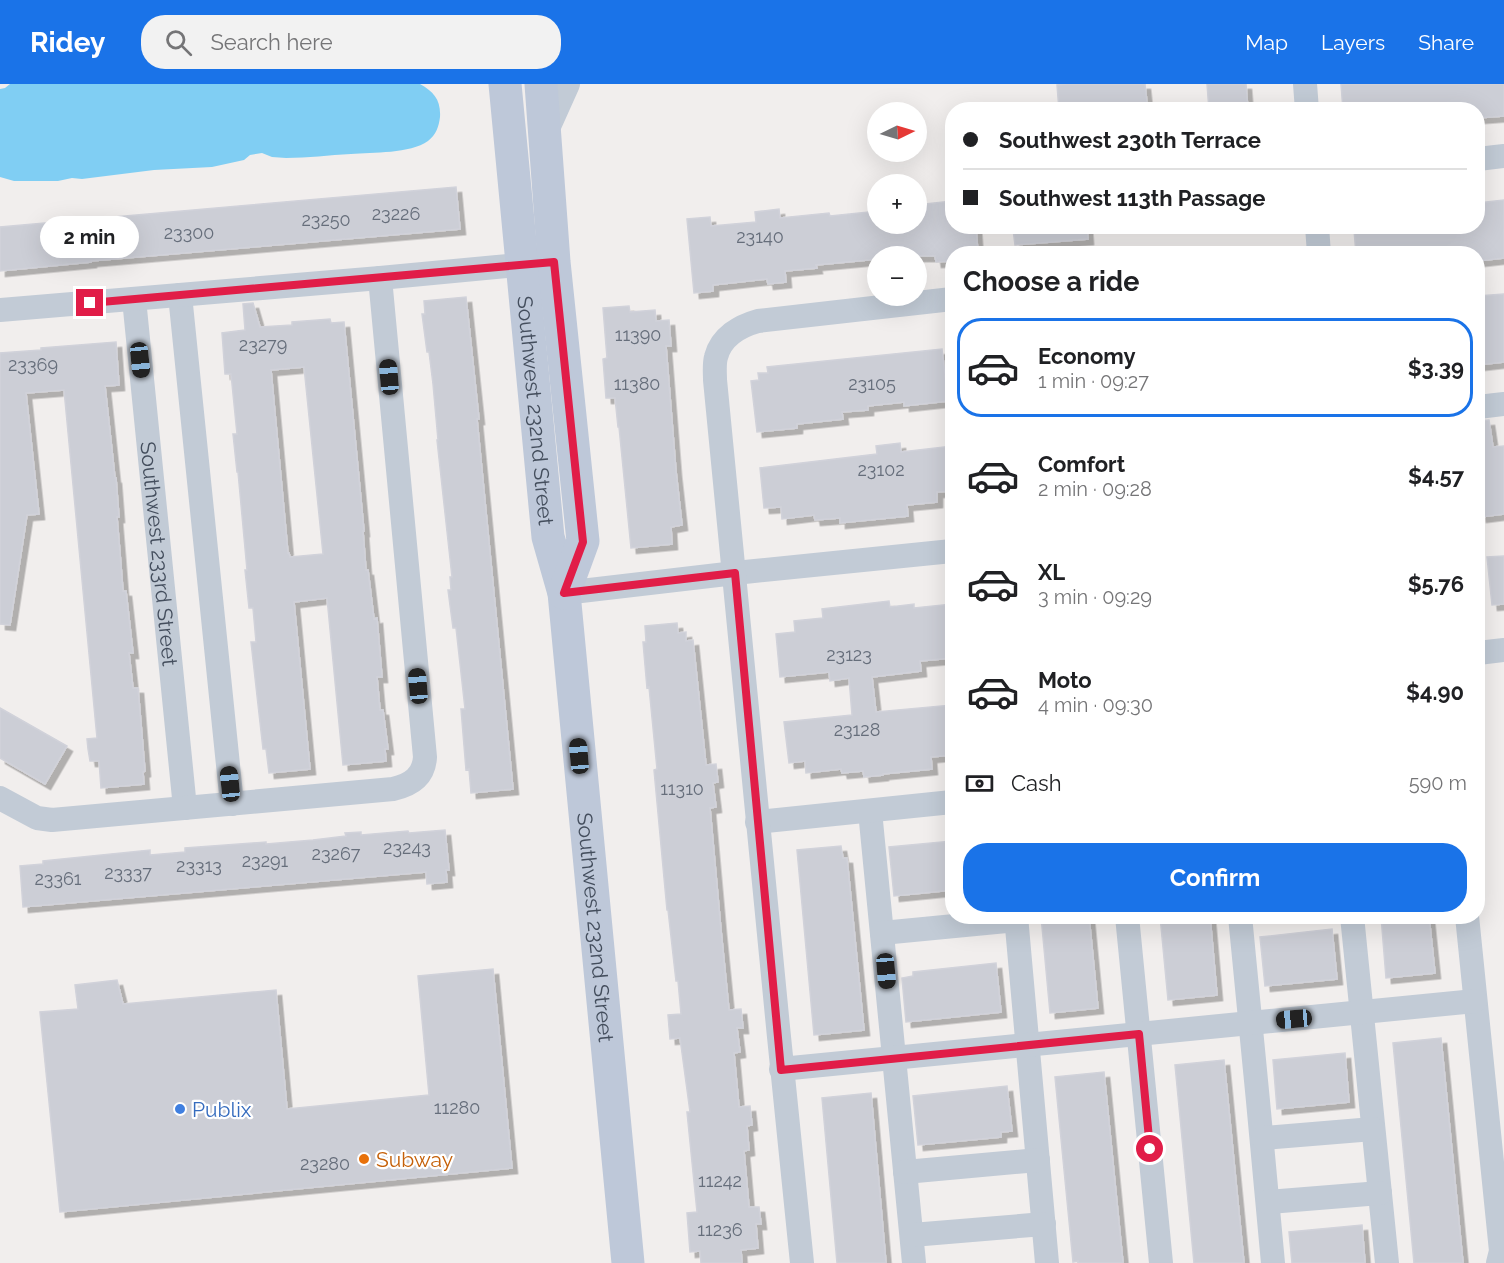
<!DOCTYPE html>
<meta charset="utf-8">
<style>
:root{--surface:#fff;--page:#f2f2f2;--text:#202124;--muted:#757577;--line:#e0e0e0;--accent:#1a73e8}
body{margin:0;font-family:Raleway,sans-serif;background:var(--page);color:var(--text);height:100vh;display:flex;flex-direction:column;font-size:22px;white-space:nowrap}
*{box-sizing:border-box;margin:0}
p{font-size:20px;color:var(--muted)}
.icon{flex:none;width:33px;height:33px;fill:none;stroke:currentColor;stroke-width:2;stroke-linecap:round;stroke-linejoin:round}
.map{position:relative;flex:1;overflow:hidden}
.side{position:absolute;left:945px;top:162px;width:540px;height:678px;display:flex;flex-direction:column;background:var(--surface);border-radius:24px;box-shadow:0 6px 24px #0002}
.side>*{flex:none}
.top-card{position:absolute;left:945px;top:18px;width:540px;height:132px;border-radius:24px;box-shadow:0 6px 24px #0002;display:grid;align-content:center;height:132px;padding:0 18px;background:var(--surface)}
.needle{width:39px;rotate:85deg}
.fabs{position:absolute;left:867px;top:18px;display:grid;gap:12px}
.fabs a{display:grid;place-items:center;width:60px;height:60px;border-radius:50%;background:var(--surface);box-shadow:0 6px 24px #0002;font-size:30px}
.end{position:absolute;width:27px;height:27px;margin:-14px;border:8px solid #e11d48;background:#fff;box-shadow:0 0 0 3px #fff}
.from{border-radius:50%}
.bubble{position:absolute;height:42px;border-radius:21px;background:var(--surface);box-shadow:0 6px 24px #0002;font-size:20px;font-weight:700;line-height:42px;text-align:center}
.car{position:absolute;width:18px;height:36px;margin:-18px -9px;border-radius:8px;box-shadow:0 0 4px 2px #0007;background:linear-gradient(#222 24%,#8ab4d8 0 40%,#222 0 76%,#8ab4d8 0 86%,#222 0)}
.top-card b{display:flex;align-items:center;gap:21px;height:57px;font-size:22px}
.top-card b+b{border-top:2px solid var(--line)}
.top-card i{width:15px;height:15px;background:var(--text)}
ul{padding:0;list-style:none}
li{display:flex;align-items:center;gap:18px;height:99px;margin:0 12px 9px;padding:0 6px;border:3px solid transparent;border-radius:24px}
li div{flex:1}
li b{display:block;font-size:22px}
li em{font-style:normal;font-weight:700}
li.selected{border-color:var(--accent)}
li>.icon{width:54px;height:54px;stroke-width:1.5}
h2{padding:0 18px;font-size:27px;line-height:72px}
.pay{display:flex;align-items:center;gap:15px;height:66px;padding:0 18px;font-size:22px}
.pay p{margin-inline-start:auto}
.action{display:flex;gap:12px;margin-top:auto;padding:12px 18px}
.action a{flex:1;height:69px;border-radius:24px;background:var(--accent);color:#fff;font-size:24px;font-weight:700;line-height:69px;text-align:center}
header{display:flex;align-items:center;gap:36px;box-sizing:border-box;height:84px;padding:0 30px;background:var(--accent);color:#fff}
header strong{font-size:28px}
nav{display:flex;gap:33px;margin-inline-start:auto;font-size:21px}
.search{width:420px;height:54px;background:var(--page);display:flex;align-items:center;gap:15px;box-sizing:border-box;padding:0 21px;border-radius:24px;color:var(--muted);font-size:22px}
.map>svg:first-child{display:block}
.water{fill:#80cef3}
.building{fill:#ccced6;stroke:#d1d2da;stroke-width:1.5;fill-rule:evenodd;filter:url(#shadow)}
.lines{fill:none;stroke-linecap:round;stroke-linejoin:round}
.street{stroke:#c2cbd6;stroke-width:24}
.secondary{stroke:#bec8d9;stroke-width:33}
.route{stroke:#e11d48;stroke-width:8}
.shop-dot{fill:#3f7fe0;stroke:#fff;stroke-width:2}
.food-dot{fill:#e8710a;stroke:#fff;stroke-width:2}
.labels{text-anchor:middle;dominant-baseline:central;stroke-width:4.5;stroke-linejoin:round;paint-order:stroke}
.number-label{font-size:18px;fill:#666e7b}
.street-label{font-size:21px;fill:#444e5d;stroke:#fff}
.shop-label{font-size:21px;fill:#366cbe;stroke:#fff;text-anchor:start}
.food-label{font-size:21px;fill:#c56008;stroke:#fff;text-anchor:start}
</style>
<header>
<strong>Ridey</strong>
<div class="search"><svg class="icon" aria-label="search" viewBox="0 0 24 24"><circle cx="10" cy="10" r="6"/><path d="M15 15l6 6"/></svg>Search here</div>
<nav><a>Map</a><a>Layers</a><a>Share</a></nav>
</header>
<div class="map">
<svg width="1504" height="1179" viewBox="0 0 1504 1179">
<defs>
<filter id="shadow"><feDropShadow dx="5.5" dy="5.5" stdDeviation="0" flood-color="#0004"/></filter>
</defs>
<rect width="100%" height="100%" fill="#f1eeed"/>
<path class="water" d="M10 0H420C434 8 441 16 440 33 439 42 436 51 428 57 410 70 373 68 351 70 329 71 308 74 286 74L272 73 262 69 250 71 244 76 212 83 154 86 82 95 72 94 58 97H14L0 93V5L5 4Z"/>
<path class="building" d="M1067 0H1145L1147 19 1087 23V26H1059L1057 1Z
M1207 0H1246L1248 26H1209Z
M1341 0H1504V32L1478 34V26H1343Z
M456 103 460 145 91 177V178L0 187V143Z
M1504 116V174L1478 177V170H1356L1354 146 1374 144V142H1478V119Z
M952 117V142H976L978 170H952V177L936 178 935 172H878V175L816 181 817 184 785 187 786 198 768 200 767 195 713 201V207L694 209 687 135 710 133 711 142 756 138 755 128 779 125 780 134 829 129 830 132 878 127V140H916V121Z
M1042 142H1087L1088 155 1015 161 1013 145Z
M1504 210V278L1478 281V212Z
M466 213 479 335H477L513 705 471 709 469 685 466 686 461 625H465L456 544H453L448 506H451L450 493H452L437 356H438L433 300 429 268H427L422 230H425L424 217Z
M253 219 260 243 292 241V238L330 235 331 239 344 238 364 447H363L366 486H368L374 535 377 534 382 593H377L380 626H383L388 665H385L386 677 343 681 327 514 294 518 310 685 269 689 266 665H263L251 558H256L253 524H249L245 486H247L238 388H237L233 350H237L231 290H225L222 249 245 246 243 220ZM304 283 323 470 290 473 289 469H288L271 286Z
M629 222 630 228 655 226 656 237 669 236 671 262H666L676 387 682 441 671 443 672 460 631 464 619 343H618L615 314H606L603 275 607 274 603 224Z
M116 258 119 301 105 302 115 394H116L119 433H117L120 469 123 507H126L133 569H129L133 604H138L145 687 143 688 144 700 101 704 99 677H90L88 665 87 655 97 654 64 306 26 309 39 430 27 431 10 541 0 540V269L41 266V264Z
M942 265 948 317 904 322V318L868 322V326L842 328 843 335 797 340V344L757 348 751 297 759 296 758 289H768L767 283Z
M1489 336 1493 363 1504 362V430L1481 433 1478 399V337Z
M900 359 901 368 952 362V407L937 408V418L907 421 908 432 840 439V434L815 436 814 431 782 435 781 423 764 424 760 384 877 370 876 362Z
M1504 472V520L1492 521 1487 473Z
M889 517 890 523 914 520V524L952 520V574L920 577 921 587 872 593 876 628 952 621V671L931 673 932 685 883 690V691L864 693 863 687 842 689 841 685 806 689 805 677 789 679 784 638 852 631 849 594 830 597 829 588 780 593 776 550 795 548 794 537 823 534 822 525Z
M677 539 678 549 686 548V557L693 556 706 681 716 680 718 698 713 699 716 723 710 724 721 846 729 926 741 925 743 944H737L740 968 734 969 739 1023 750 1022 752 1041 747 1042 749 1066 744 1067 749 1123H759L761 1140H756L758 1164 741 1166 742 1179H701L700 1167 690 1168 687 1129 697 1128 687 1028H690L680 954 670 955 668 931 681 930 678 897H676L668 826H667L654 686 657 685 649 603 647 604 643 558H646L645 542Z
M0 624 67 662 45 700 0 674Z
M445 746 449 786H446L447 798 427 800 426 788 23 823 20 782 43 780V777L150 766V771L185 768V764L266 758V760L313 756 346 752 345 749 361 748V751L408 747 409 749Z
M952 757V806L894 812 889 763Z
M841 762 843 774H847L864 946 814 951 797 766Z
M1041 832H1089L1098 924 1050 929Z
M1160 832H1210L1217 911 1168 916Z
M1381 832H1429L1435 889 1386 894Z
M1332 845 1337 895 1265 902 1260 853Z
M996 879 1001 928 906 938 902 894 913 892V888Z
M493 885 512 1084 60 1128 40 928 78 925 75 901 117 896 123 920 276 906 287 1025 429 1011 418 892Z
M1441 954 1463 1179H1414L1393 959Z
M1345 969 1349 1018 1277 1025 1273 976Z
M1224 976 1244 1179H1194L1175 981Z
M1104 988 1123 1179H1078V1177L1073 1178 1055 993Z
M1007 1002 1012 1047 1001 1048V1053L918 1061 913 1012Z
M871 1009 886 1179H837L822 1014Z
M1362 1141 1365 1179H1292L1289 1148Z"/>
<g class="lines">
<g class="street">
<path d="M1305 0 1307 26"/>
<path d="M546 49 568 0"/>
<path d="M1478 75 1504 72"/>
<path d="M1317 142 1319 170"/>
<path d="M180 211 232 720"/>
<path id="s1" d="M134 215 185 724"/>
<path d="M0 226 380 194 539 179"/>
<path d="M1478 323 1504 320"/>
<path d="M564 509 735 489 952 467"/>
<path d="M1478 569 1504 566"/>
<path d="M0 714 37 734 52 736 393 705C411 701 424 692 425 673L380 194"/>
<path d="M870 727 914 1179"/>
<path d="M757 738 952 718"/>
<path d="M1016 832 1047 1179"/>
<path d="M1127 832 1161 1179"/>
<path d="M1240 832C1251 948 1263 1063 1273 1179"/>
<path d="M1352 832 1387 1179"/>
<path d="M1467 832 1501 1167 1498 1179"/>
<path d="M882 849 1017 836"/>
<path d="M781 985 1475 917"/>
<path d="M1263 1054 1373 1045"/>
<path d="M905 1088 1038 1076"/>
<path d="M1268 1118 1380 1109"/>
<path d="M912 1151 1044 1140"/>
<path d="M802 1179C771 885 745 591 715 296 715 289 714 280 716 273 721 253 740 242 758 237L952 215"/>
</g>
<g class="secondary">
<path id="s2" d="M505 0 548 453 564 509 628 1179"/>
<path d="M541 0 554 178 583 457 564 509"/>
</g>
</g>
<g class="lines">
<path class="route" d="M90 219 554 178 583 458 564 509 735 489 781 986 1139 950 1150 1065"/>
</g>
<circle class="shop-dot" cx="180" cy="1025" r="6"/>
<circle class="food-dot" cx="364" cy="1075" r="6"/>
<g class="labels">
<g class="number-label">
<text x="396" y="129">23226</text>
<text x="326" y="135">23250</text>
<text x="189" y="148">23300</text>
<text x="760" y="152">23140</text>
<text x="638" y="250">11390</text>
<text x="263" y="260">23279</text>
<text x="33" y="280">23369</text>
<text x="637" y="299">11380</text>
<text x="872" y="299">23105</text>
<text x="881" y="385">23102</text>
<text x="849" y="570">23123</text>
<text x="857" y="645">23128</text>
<text x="682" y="704">11310</text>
<text x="407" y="763">23243</text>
<text x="336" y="769">23267</text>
<text x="265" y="776">23291</text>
<text x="199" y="781">23313</text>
<text x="128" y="788">23337</text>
<text x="58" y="794">23361</text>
<text x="457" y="1023">11280</text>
<text x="325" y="1079">23280</text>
<text x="720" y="1096">11242</text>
<text x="720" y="1145">11236</text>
</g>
<g class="street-label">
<text stroke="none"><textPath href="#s2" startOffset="328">Southwest 232nd Street</textPath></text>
<text stroke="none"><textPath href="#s1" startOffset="256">Southwest 233rd Street</textPath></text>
<text stroke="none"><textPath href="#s2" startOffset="849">Southwest 232nd Street</textPath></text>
</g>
<g class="shop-label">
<text x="192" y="1025">Publix</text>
</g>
<g class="food-label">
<text x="376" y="1075">Subway</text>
</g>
</g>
</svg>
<div class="fabs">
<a><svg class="needle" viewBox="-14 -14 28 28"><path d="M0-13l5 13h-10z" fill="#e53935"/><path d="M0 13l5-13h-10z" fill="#757577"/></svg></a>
<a>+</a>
<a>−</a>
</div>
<i class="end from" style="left:1150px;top:1065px"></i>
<i class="end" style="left:90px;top:219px"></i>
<div class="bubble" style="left:40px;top:132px;width:99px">2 min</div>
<i class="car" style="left:140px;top:276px;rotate:174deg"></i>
<i class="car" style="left:389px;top:293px;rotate:355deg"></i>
<i class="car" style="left:418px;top:602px;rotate:355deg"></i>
<i class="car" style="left:579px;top:672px;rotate:355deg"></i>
<i class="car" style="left:230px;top:700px;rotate:354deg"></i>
<i class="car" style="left:886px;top:887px;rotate:175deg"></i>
<i class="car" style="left:1294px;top:935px;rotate:265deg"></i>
<div class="top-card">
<b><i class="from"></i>Southwest 230th Terrace</b>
<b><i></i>Southwest 113th Passage</b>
</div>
<section class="side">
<h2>Choose a ride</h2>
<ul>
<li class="selected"><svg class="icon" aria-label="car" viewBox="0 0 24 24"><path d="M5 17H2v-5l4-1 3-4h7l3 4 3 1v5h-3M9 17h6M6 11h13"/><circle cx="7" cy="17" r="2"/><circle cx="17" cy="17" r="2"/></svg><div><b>Economy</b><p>1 min · 09:27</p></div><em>$3.39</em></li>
<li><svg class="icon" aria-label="car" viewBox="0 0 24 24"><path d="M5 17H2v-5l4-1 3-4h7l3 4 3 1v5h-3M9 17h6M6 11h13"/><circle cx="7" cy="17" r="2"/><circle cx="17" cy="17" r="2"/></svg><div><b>Comfort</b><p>2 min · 09:28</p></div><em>$4.57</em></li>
<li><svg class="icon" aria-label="car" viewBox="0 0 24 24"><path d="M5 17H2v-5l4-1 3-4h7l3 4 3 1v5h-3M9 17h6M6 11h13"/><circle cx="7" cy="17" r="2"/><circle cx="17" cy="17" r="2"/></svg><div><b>XL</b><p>3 min · 09:29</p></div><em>$5.76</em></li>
<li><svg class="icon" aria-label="car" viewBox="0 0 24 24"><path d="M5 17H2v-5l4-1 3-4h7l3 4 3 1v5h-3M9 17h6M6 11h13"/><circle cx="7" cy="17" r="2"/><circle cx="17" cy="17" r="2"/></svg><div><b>Moto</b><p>4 min · 09:30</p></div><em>$4.90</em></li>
</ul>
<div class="pay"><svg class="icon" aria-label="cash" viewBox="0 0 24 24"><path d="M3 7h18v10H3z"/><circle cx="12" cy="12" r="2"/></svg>Cash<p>590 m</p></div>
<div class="action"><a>Confirm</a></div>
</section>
</div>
